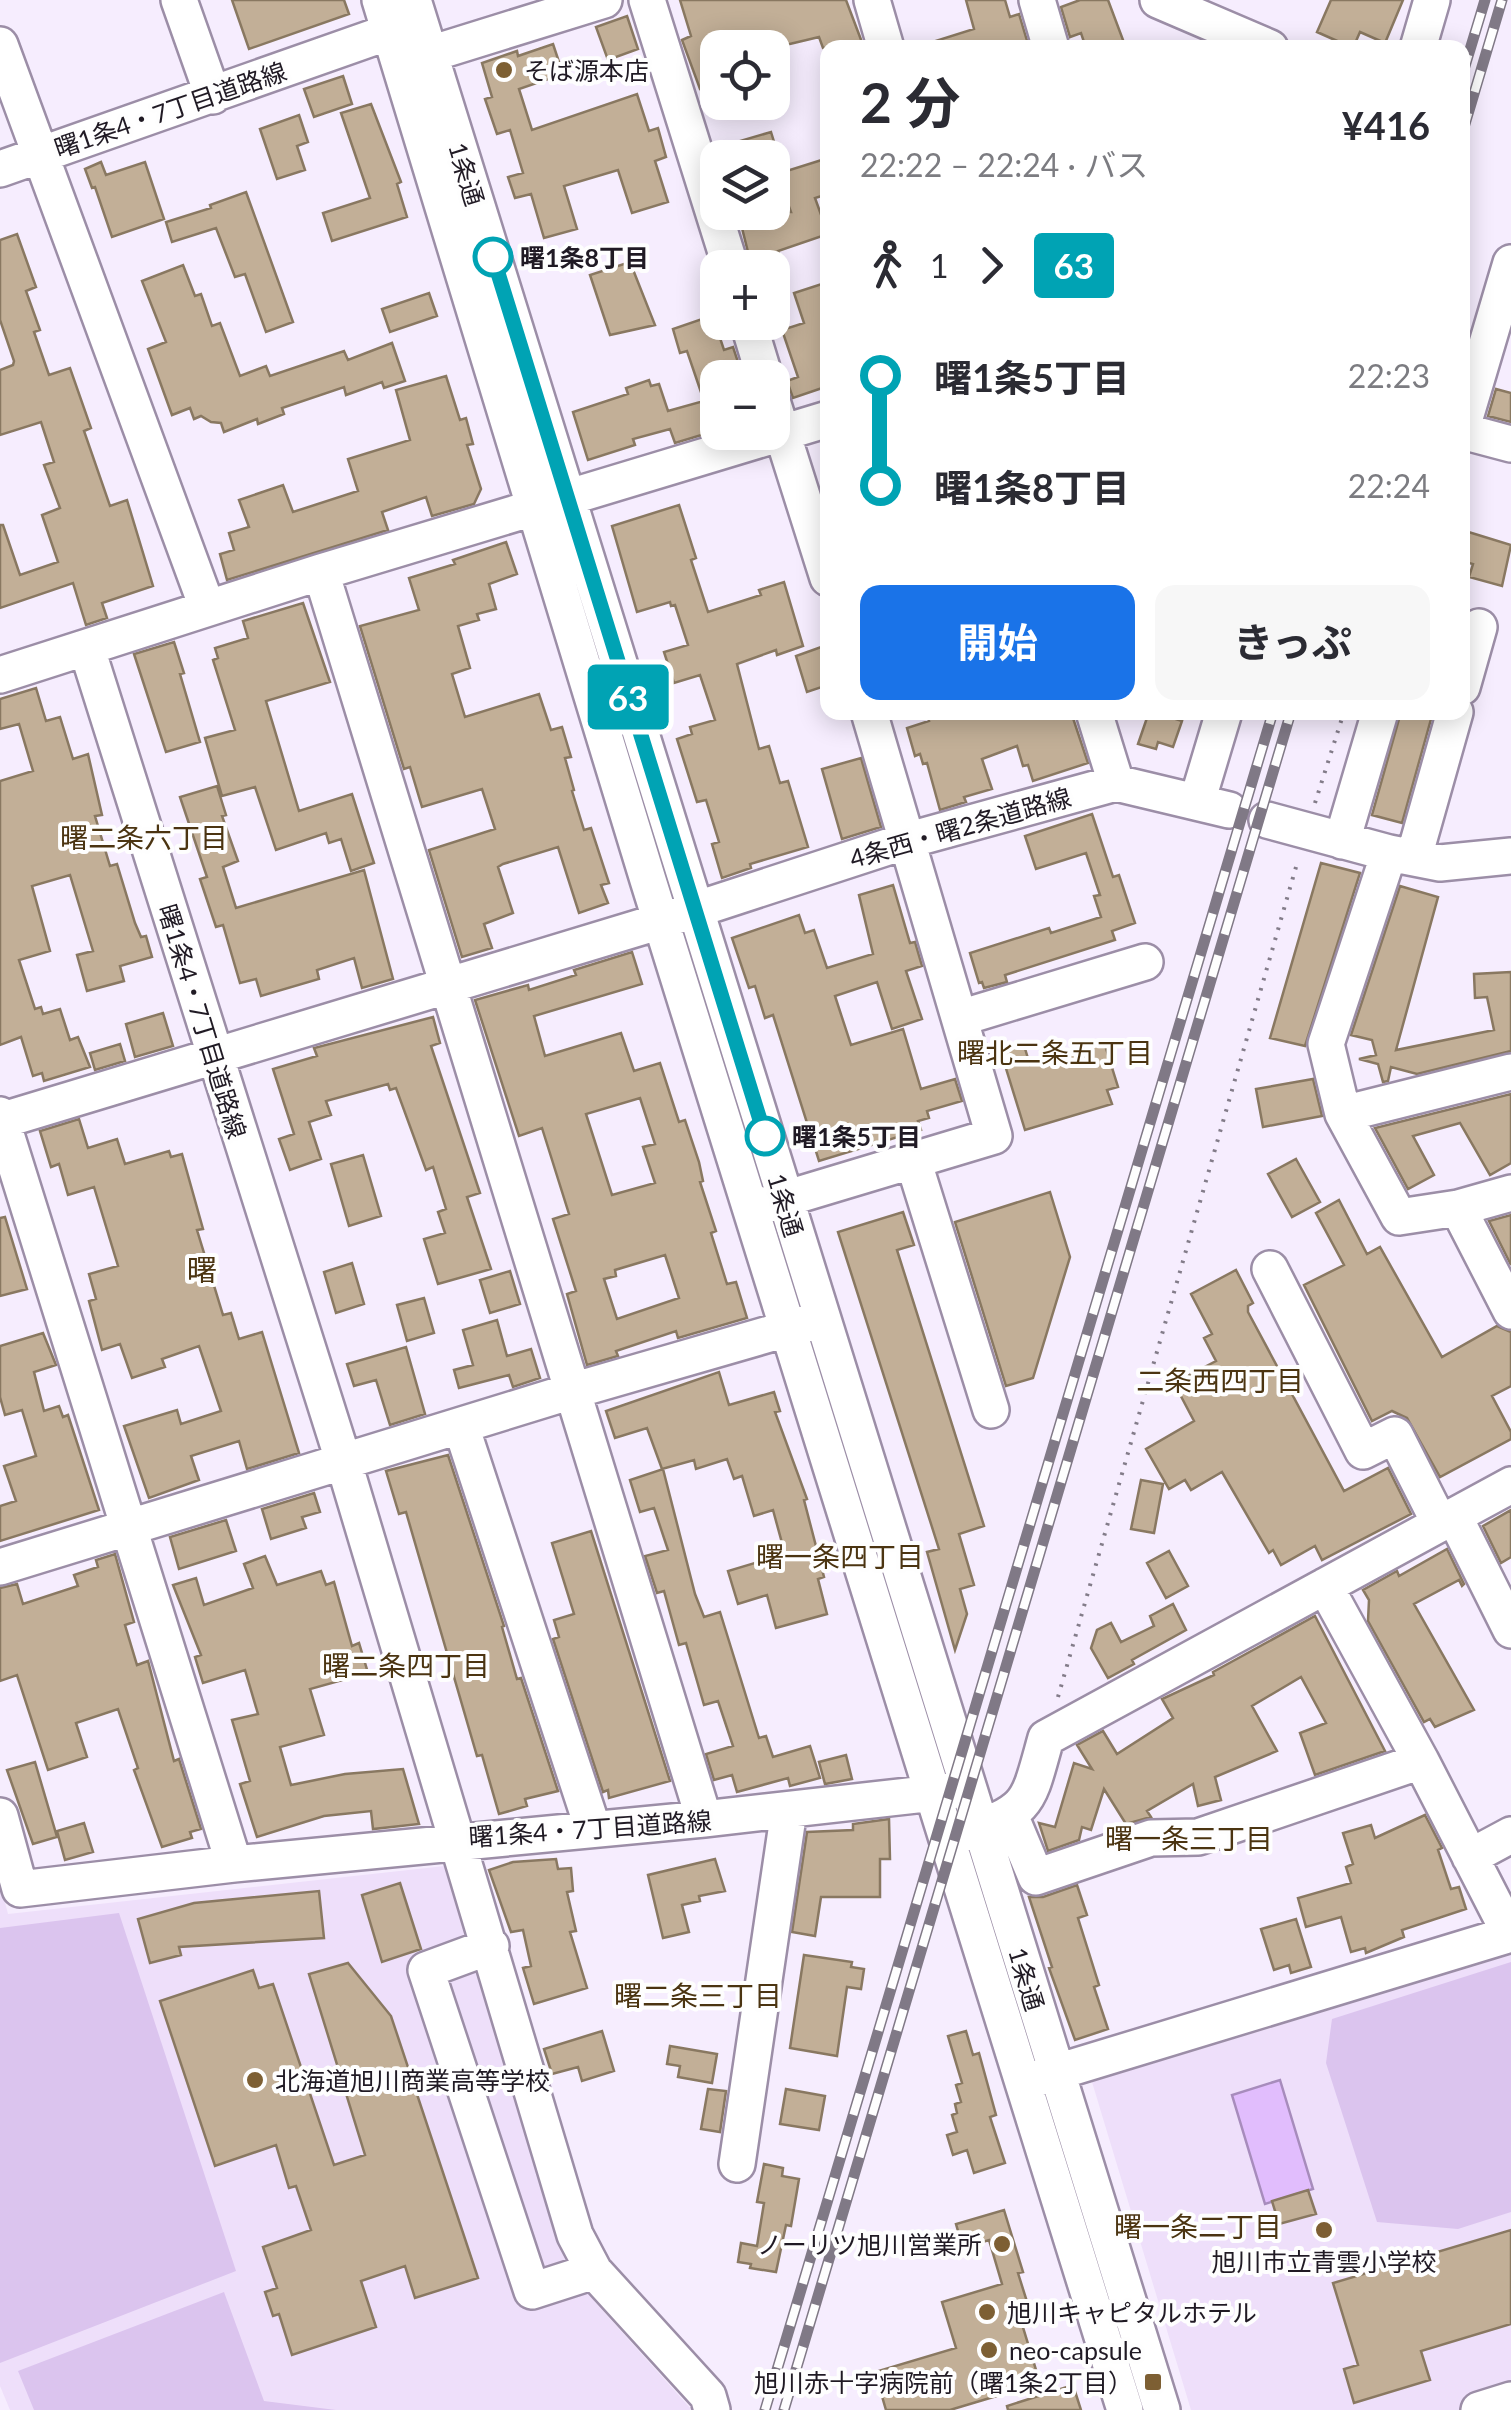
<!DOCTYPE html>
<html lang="ja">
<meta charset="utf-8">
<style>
:root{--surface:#fff;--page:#f7f7f7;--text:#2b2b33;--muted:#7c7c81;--accent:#1a73e8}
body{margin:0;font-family:Lato,"Noto Sans JP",sans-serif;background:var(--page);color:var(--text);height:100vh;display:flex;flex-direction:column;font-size:38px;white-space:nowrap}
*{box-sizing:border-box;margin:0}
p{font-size:32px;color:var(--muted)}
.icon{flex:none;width:55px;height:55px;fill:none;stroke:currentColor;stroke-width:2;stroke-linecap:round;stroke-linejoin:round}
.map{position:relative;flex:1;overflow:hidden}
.sheet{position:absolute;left:820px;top:40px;width:650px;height:680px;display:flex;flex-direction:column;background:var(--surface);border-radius:20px;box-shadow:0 5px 25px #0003}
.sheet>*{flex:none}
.badge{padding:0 20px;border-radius:8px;font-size:35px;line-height:65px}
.buttons{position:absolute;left:700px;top:30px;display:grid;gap:20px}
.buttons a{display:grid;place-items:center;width:90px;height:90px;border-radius:20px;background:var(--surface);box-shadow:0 5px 25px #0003;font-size:50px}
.map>.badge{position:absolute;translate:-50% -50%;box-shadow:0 0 0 5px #fff}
.legs{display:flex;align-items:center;gap:15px;height:110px;padding:0 40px;font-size:32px}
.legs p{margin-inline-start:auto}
.summary{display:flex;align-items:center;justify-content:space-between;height:170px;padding:0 40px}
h1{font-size:55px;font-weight:700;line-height:75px}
.button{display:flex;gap:20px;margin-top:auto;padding:20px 40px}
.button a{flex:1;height:115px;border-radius:20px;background:var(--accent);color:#fff;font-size:40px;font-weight:700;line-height:115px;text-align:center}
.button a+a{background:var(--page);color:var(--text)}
ul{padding:0 40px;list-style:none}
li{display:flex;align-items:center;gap:35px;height:110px;font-size:38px}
li i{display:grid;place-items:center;width:15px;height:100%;margin:0 12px;background:currentColor}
li i::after{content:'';width:25px;height:25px;margin:-12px;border:8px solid;border-radius:50%;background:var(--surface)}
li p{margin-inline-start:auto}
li:first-child i{background:linear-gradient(#0000 50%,currentColor 0)}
li:last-child i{background:linear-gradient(currentColor 50%,#0000 0)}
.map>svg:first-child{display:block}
</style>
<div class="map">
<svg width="1511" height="2410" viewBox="0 0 1511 2410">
<rect width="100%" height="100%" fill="#f6edfe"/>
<path fill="#eedffa" d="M445 1866 559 2246 595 2302 692 2410H10L0 2386V1883L8 1914Z
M1511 1955V2410H1191L1092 2082Z"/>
<path fill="#dbc4ee" d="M119 1913 236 2271 0 2363V1928Z
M1511 1962V2212L1458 2229 1377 2222 1326 2063 1332 2019Z
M224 2292 264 2401 336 2410H34L18 2371Z"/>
<path fill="#e1bdfd" stroke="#a78cbc" stroke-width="2.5" d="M1280 2080 1313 2189 1265 2204 1232 2095Z"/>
<path fill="#c2af97" stroke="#897861" stroke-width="2.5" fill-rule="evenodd" d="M232 0H344L349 14 249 49Z
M680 0H846L863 45 823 48 819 37 773 48H718V84L700 89 682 40 691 36Z
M966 0H1005L1010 17 1019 14 1028 44 1018 48H930L929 43 974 29Z
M1080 0H1108L1126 48H1086L1081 33 1070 37 1061 7Z
M1331 0H1403L1385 43 1360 32 1353 48 1317 32Z
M627 16 638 49 608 60 596 27Z
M553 44 563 74 519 89 532 130 637 94 649 131 658 128 666 157 655 161 668 202 632 213 618 170 564 186 577 229 544 238 531 194 515 198 508 177 523 173 510 130 497 134 485 99 492 97 482 63 517 51 518 56Z
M343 76 352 104 314 117 304 89Z
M371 104 401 182 397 184 407 217 332 241 323 213 370 198 341 113Z
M299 115 308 142 297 146 305 170 277 179 260 129Z
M771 132 779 158H719L716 148Z
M828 158V194L815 198 828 234 778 251 783 268H752L738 212H791L777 174Z
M101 162 106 175 145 162 164 219 112 237 95 187 92 188 85 169Z
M246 192 293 322 266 332 245 274 235 277 216 228 172 242 166 222 211 208 210 205Z
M17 234 36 287 26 291 40 330 34 332 49 375 70 368 91 428 84 431 110 506 127 500 153 586 102 603 107 618 86 625 73 583 0 608V525H3L20 575 58 562 42 515 60 508 44 465 54 462 41 422 0 435V370L13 365 14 361 0 320V240Z
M630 262 655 325 610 335 590 275Z
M183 265 195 296 201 294 212 326 220 323 240 376 266 366 270 376 344 351 348 360 392 343 405 381 384 388 382 382 346 395 344 387 282 408 284 414 258 424 257 419 224 432 221 423 211 422 201 416 194 419 190 408 172 415 148 349 166 342 142 281Z
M828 282V386L793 398 787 381 798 377 782 330 804 323 794 293Z
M429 293 437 316 390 332 382 309Z
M702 319 706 332 717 329 724 350 733 347 739 365 740 378H718V430L675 443 670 429 633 439 635 445 588 460 573 412 628 394 626 388 649 380 651 386 659 384 668 411 704 401 687 351 680 353 673 329Z
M446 376 460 420 466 418 473 444 467 445 481 489 474 504 432 516 426 497 382 512 388 530 227 580 220 554 234 550 229 533 249 527 239 500 283 485 293 512 358 491 348 459 410 440 396 390Z
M1496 389 1511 393V422L1488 416Z
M679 505 696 558 691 560 708 612 761 595 759 590 784 582 803 646 777 655 776 650 737 664 759 749 769 746 780 783 788 781 808 847 750 864 751 868 722 878 712 844 719 842 706 800 697 802 677 739 692 734 690 727 715 720 700 675 674 683 664 652 688 645 675 605 671 606 670 602 637 612 612 526Z
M1462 530 1511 545 1502 586 1469 577 1473 564 1462 561Z
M506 542 517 574 489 584 496 609 477 614 479 620 458 626 470 668 452 674 465 717 539 694 551 730 562 727 571 757 565 758 574 790 572 791 584 830 591 828 609 883 601 885 608 903 579 913 558 847 503 864 498 867 513 913 484 924 492 948 462 957 429 850 495 829 482 789 422 807 410 767 404 769 360 626 419 610 409 578 455 564 453 560Z
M303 603 330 682 266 701 299 811 352 794 374 863 351 871 341 839 329 843 326 833 276 850 255 787 222 796 205 738 235 730 213 660 218 658 215 648 248 638 243 621Z
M174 642 184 673 180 674 200 742 166 752 134 654Z
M824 646 828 685 807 692 796 656Z
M36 688 46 721 60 717 73 759 88 754 102 815 95 816 110 866 117 864 135 923 141 937 146 936 152 957 120 966 124 981 87 991 77 955 93 951 70 875 32 886 50 951 19 960 35 1009 41 1007 43 1014 60 1009 70 1040 78 1037 90 1067 44 1081 42 1073 33 1076 21 1037 0 1045V781L33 771 19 724 0 729V699Z
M926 712H1071L1088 763 1033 781 1028 765 1023 766 1017 746 982 759 992 789 964 797 966 802 940 810 927 763 923 764 920 754 915 756 907 728 929 721Z
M1149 712H1167L1166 716 1182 721 1173 747 1158 742 1156 749 1138 744Z
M1401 712H1433L1402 823 1372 815Z
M861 758 881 827 842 839 822 769Z
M217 786 226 815 222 816 238 861 223 867 236 908 364 870 393 979 362 988 354 958 317 970 319 979 261 996 256 979 240 983 223 925 216 927 200 879 207 877 180 797Z
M1092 814 1113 877 1119 875 1135 923 1112 931 1115 940 1005 975 1007 982 984 988 982 982 979 983 970 953 1049 928 1051 933 1101 917 1094 896 1100 895 1086 853 1036 869 1025 836Z
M1321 863 1360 873 1305 1046 1270 1038Z
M893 885 910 943 915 942 922 966 906 971 922 1019 892 1029 877 982 835 996 851 1045 903 1029 921 1089 955 1079 962 1101 927 1111 929 1118 918 1121 921 1130 819 1161 773 1015 765 1018 755 986 749 988 732 938 799 915 805 933 814 930 827 968 873 954 859 895Z
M1400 886 1438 897 1396 1050 1494 1030 1487 997 1475 998 1474 974 1511 972V1051L1417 1074 1391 1067 1388 1081 1383 1082 1378 1064 1359 1059 1376 1055 1372 1040 1351 1035Z
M632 952 642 984 534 1016 545 1056 621 1033 634 1071 660 1063 679 1122 685 1120 699 1162 703 1181 700 1182 716 1231 711 1233 727 1284 736 1282 747 1318 678 1338 676 1331 616 1351 618 1356 587 1365 567 1294 576 1291 553 1219 569 1214 542 1128 519 1136 475 1000 528 985 529 990 576 975 574 970ZM640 1098 655 1144 643 1147 655 1183 612 1195 586 1114ZM665 1255 679 1298 617 1319 604 1279 616 1276 615 1270Z
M163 1013 173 1046 135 1057 126 1024Z
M433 1017 440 1043 431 1046 480 1193 467 1197 491 1269 438 1284 424 1239 445 1233 438 1212 446 1209 433 1167 426 1170 396 1088 390 1090 388 1084 326 1101 331 1115 309 1122 321 1159 290 1170 279 1139 294 1134 273 1069 317 1056 314 1048Z
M1023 1042 1030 1065 1104 1042 1118 1087 1107 1090 1112 1104 1025 1130 1000 1049Z
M120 1044 125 1061 95 1070 90 1053Z
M1313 1079 1322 1116 1263 1127 1256 1089Z
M1511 1094V1163L1490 1175 1460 1123 1413 1136 1434 1175 1408 1189 1375 1128Z
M79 1119 88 1148 117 1139 125 1164 169 1151 171 1157 182 1154 203 1229 197 1230 223 1315 231 1313 239 1339 262 1332 299 1453 247 1469 239 1441 191 1456 199 1480 149 1498 124 1426 177 1410 181 1424 221 1411 199 1346 162 1359 165 1367 132 1378 120 1344 102 1350 89 1301 96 1299 89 1274 118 1266 94 1187 68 1195 59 1164 51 1167 40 1131Z
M363 1155 381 1216 349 1226 331 1164Z
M1296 1159 1320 1202 1292 1217 1268 1174Z
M1050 1192 1070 1257 1033 1378 1006 1386 955 1222Z
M1339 1200 1367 1254 1380 1247 1442 1357 1497 1326 1511 1332V1386L1492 1396 1511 1432V1439L1440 1477 1407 1418 1392 1411 1372 1421 1304 1285 1344 1265 1316 1213Z
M903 1212 914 1245 897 1250 984 1526 959 1534 974 1585 960 1589 967 1614 955 1650 927 1552 939 1549 838 1232Z
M1511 1215V1265L1489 1221Z
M5 1217 27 1289 0 1296V1218Z
M352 1263 364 1304 336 1313 324 1272Z
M1236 1270 1253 1303 1248 1306V1312L1344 1491 1388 1468 1411 1514 1322 1560 1315 1546 1281 1565 1273 1550 1269 1553 1222 1472 1191 1490 1185 1480 1169 1489 1146 1449 1194 1421 1174 1383 1216 1361 1204 1338 1212 1334 1191 1294Z
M510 1271 520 1304 490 1313 480 1280Z
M424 1298 434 1333 407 1341 397 1305Z
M497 1320 507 1356 531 1349 540 1378 513 1387 509 1375 459 1388 454 1370 473 1365 463 1330Z
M43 1333 56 1365 34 1372 44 1411 59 1406 63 1417 68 1415 99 1510 0 1541V1506L16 1501 4 1466 36 1456 22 1410 5 1415 0 1397V1346Z
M406 1347 425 1414 390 1425 376 1380 354 1386 347 1364Z
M719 1372 729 1405 774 1392 780 1411 775 1412 807 1499 804 1500 824 1577 818 1579 827 1614 776 1628 767 1595 738 1604 728 1571 785 1554 773 1510 754 1516 742 1476 734 1479 727 1459 696 1469 694 1460 662 1469 647 1428 615 1438 606 1411Z
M448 1455 504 1626 502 1627 517 1679 521 1678 558 1791 525 1799 527 1806 499 1814 482 1755 477 1756 406 1512 399 1514 386 1471Z
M663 1469 695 1594 704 1617 720 1612 759 1738 766 1736 773 1757 810 1746 820 1778 790 1786 788 1778 737 1792 732 1775 714 1780 706 1754 733 1746 718 1701 704 1705 686 1643 679 1645 664 1591 657 1593 645 1556 668 1550 654 1508 640 1512 630 1480Z
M1141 1480 1163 1484 1154 1533 1131 1529Z
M314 1493 320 1512 302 1517 306 1528 271 1539 262 1509Z
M1511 1510V1557L1501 1563 1483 1526Z
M226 1520 236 1551 179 1569 170 1537Z
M591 1531 670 1781 609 1798 608 1790 603 1792 553 1639 559 1637 554 1620 574 1614 552 1543Z
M1447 1549 1464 1584 1462 1586 1459 1580 1414 1604 1474 1710 1435 1727 1430 1719 1424 1722 1368 1621 1369 1600 1363 1590 1397 1571 1399 1576Z
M1169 1551 1188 1586 1166 1598 1147 1563Z
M115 1554 134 1622 125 1625 137 1665 148 1661 174 1761 179 1759 201 1829 190 1832 192 1838 162 1847 134 1770 138 1768 118 1709 76 1723 87 1757 48 1770 17 1675 0 1681V1588L17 1584 23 1604 78 1586 74 1575 98 1567 96 1560Z
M265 1556 277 1585 321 1571 326 1585 334 1582 352 1646 359 1643 368 1673 310 1689 324 1735 280 1747 291 1785 345 1774 403 1769 419 1824 373 1829 371 1811 324 1816 257 1837 240 1784 250 1781 232 1720 258 1714 245 1670 203 1683 195 1657 201 1655 173 1585 196 1578 204 1605 253 1588 244 1564Z
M1173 1604 1186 1630 1132 1660 1134 1664 1108 1678 1091 1648 1097 1630 1111 1623 1121 1642 1154 1626 1150 1616Z
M1315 1616 1385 1751 1315 1775 1300 1733 1326 1723 1301 1677 1252 1706 1277 1751 1215 1777 1221 1800 1198 1806 1193 1784 1147 1811 1151 1817 1126 1824 1104 1789 1091 1830 1082 1827 1079 1840 1048 1851 1039 1823 1055 1827 1074 1763 1092 1769 1077 1745 1103 1731 1117 1754 1173 1718 1162 1699 1214 1675 1213 1672Z
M846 1755 852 1779 825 1784 819 1762Z
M35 1762 57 1837 33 1844 7 1770Z
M1425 1815 1442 1848 1438 1850 1451 1889 1459 1887 1466 1909 1402 1930 1404 1937 1366 1953 1365 1948 1351 1952 1341 1917 1306 1927 1298 1898 1351 1883 1346 1867 1353 1864 1343 1833 1371 1825 1375 1838Z
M889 1819 890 1859H880V1897H821L815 1936 792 1932 807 1832 853 1830V1824Z
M84 1823 93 1852 65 1860 57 1831Z
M556 1859 558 1869 571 1868 573 1891 567 1892 576 1931 570 1932 587 1988 534 2004 523 1968 531 1966 523 1930 511 1932 489 1870 513 1862Z
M715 1859 725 1891 699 1896 700 1901 682 1905 689 1932 663 1938 648 1875Z
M400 1883 421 1949 382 1962 362 1895Z
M1077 1885 1087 1915 1078 1918 1099 1985 1094 1987 1108 2029 1075 2040 1049 1968 1052 1967 1029 1897H1043Z
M319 1891 324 1938 179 1947 181 1955 150 1963 138 1919 194 1903Z
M1296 1919 1311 1967 1291 1973 1289 1965 1274 1970 1261 1929Z
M804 1955 852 1962 851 1967 864 1969 861 1989 847 1987 837 2056 790 2048Z
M348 1963 391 2016 478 2278 415 2298 405 2266 361 2281 376 2327 292 2355 279 2314 273 2316 265 2292 277 2288 263 2247 311 2230 296 2186 289 2188 276 2145 215 2166 160 2001 253 1970 259 1988 273 1984 334 2165 365 2155 309 1974Z
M602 2031 614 2071 582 2081 578 2067 552 2074 544 2049Z
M966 2031 973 2055 979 2053 996 2115 990 2117 1005 2163 974 2173 967 2150 953 2155 947 2135 957 2132 952 2115 957 2113 955 2104 961 2102 956 2085 962 2083 948 2036Z
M670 2046 717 2054 712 2083 678 2077 680 2066 667 2064Z
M708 2089 726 2091 720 2132 701 2129Z
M786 2089 825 2096 819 2130 780 2124Z
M764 2164 783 2168 782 2176 799 2179 791 2226 786 2225 776 2272 750 2268 751 2264 738 2262 741 2243 757 2246 764 2203 757 2202Z
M1308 2190 1316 2214 1279 2224 1272 2201Z
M1004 2210 1023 2272 1018 2273 1033 2321 1022 2324 1040 2383 950 2410H886L875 2372 956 2348 942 2302 1002 2284 989 2240 963 2248 956 2224Z
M1511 2230V2324L1421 2351 1430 2380 1354 2403 1344 2369 1358 2365 1333 2283Z
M1073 2385 1081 2410H1008L1007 2406Z"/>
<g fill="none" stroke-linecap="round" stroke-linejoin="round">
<defs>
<path id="minor" d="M179 0 213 96
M380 0 648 880 1125 2410
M413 0 1162 2410
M647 0 731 268
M872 0 886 48
M1037 0 1051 48
M1158 0 1270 48
M412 44 430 54 604 0
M0 45 207 607
M1418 48 1432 0
M0 169 389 32
M748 322 765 378
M772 401 828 578
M1462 428 1511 263
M1462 431 1511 444
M321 572 704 1819
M87 649 344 1463 575 2235 594 2271 708 2396 712 2410
M0 675 321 572 828 419
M1462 687 1479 627
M1094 712 1116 783
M1197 802 1224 712
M1267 820 1389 853 1440 863 1511 856
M1342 841 1380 712
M1389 853 1326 1044 1343 1114 1399 1217 1458 1208 1511 1311
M1414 857 1455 712
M960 1018 1145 962
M1343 1114 1511 1072
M0 1115 234 1864
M0 1121 661 921 909 840 1116 783 1229 810
M913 1160 991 1410
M761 1206 994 1136 869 712
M1458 1208 1511 1193
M1270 1269 1363 1451 1395 1435 1440 1524
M461 1426 593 1829
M1454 1516 1511 1630
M0 1567 572 1391 811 1322
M1325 1586 1421 1761 1510 1934
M1010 1815 1036 1877 1151 1838 1198 1837 1421 1761
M0 1816 20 1889 234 1864 704 1819 952 1791
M962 1834C1031 1809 1027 1806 1046 1738L1511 1485
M1470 1857 1511 1835
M491 1946 426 1970 532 2291 594 2271
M1034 2079 1511 1934
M737 2164 789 1810
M1479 2410 1511 2400"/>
</defs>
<use href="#minor" stroke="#9c8ea7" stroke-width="40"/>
<path stroke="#837c89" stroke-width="4" stroke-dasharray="2.5 8" stroke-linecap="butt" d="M1315 803 1344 712
M1058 1697 1298 860"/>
<use href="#minor" stroke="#fff" stroke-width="35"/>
<defs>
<path id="rail" d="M1462 76 1485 0
M1462 134 1502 0
M765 2410 1273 712
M784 2410 1291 712"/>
</defs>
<use href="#rail" stroke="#807986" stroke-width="11"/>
<use href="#rail" stroke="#fefefe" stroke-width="8" stroke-dasharray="22" stroke-linecap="butt"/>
</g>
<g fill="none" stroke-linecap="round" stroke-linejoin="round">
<defs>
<path id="line-1" d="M493 257 765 1136"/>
</defs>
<use href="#line-1" stroke="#fff" stroke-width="22"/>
<use href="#line-1" stroke="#00a3b4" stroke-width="15"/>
</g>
<g fill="#7d5f33" stroke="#fefefe" stroke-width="4">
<circle cx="504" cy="70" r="10"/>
<circle cx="255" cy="2080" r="10"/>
<circle cx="1324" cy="2230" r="10"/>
<circle cx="1002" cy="2244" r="10"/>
<circle cx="987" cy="2312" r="10"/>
<circle cx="989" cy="2350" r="10"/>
<rect x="1143" y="2372" width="20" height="20" rx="5"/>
</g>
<g fill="#fff" stroke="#00a3b4" stroke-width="5">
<circle cx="493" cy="257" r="18"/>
<circle cx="765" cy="1136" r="18"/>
</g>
<g text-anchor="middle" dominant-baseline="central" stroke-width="8" stroke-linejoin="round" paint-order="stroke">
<g font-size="25" fill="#201a24" stroke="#fefefe" text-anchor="start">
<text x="524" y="70">そば源本店</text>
<text x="275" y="2080">北海道旭川商業高等学校</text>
<text x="982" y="2244" text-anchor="end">ノーリツ旭川営業所</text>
<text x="1324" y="2261" text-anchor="middle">旭川市立青雲小学校</text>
<text x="1007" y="2312">旭川キャピタルホテル</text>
<text x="1009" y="2350">neo‐capsule</text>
<text x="1133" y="2382" text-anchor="end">旭川赤十字病院前（曙1条2丁目）</text>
</g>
<g font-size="25" fill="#201a24" stroke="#fefefe">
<text transform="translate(170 109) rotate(-19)">曙1条4・7丁目道路線</text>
<text transform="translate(467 174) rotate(73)">1条通</text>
<text transform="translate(960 827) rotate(-16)">4条西・曙2条道路線</text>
<text transform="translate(203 1021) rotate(73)">曙1条4・7丁目道路線</text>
<text transform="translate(786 1205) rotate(73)">1条通</text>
<text transform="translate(590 1828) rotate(-4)">曙1条4・7丁目道路線</text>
<text transform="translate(1027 1979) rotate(73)">1条通</text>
</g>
<g font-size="25" font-weight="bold" fill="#201a24" stroke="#fefefe" text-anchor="start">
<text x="520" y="257">曙1条8丁目</text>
<text x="792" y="1136">曙1条5丁目</text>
</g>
<g font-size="28" fill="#4b3411" stroke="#fefefe">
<text x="144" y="837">曙二条六丁目</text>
<text x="1055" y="1052">曙北二条五丁目</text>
<text x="1220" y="1380">二条西四丁目</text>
<text x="840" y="1556">曙一条四丁目</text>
<text x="406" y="1665">曙二条四丁目</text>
<text x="1189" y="1838">曙一条三丁目</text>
<text x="698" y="1995">曙二条三丁目</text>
<text x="1198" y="2226">曙一条二丁目</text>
</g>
<g font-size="30" fill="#4b3411" stroke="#fefefe">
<text x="202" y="1269">曙</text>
</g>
</g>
</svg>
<div class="buttons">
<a><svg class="icon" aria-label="locate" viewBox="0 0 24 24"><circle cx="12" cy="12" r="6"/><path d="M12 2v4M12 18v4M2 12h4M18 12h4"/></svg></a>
<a><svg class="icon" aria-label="layers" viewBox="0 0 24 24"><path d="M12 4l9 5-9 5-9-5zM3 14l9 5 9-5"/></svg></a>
<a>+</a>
<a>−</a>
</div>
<b class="badge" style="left:628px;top:697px;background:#00a3b4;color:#fff">63</b>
<section class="sheet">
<div class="summary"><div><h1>2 分</h1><p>22:22 – 22:24 · バス</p></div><b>¥416</b></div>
<div class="legs"><svg class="icon" aria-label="walk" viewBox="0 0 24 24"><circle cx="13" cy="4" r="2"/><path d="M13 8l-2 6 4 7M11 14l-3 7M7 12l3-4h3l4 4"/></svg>1<svg class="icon" aria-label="forward" viewBox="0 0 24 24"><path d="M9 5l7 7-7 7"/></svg><b class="badge" style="background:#00a3b4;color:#fff">63</b></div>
<ul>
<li><i style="color:#00a3b4"></i><b>曙1条5丁目</b><p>22:23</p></li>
<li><i style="color:#00a3b4"></i><b>曙1条8丁目</b><p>22:24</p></li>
</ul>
<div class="button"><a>開始</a><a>きっぷ</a></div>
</section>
</div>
